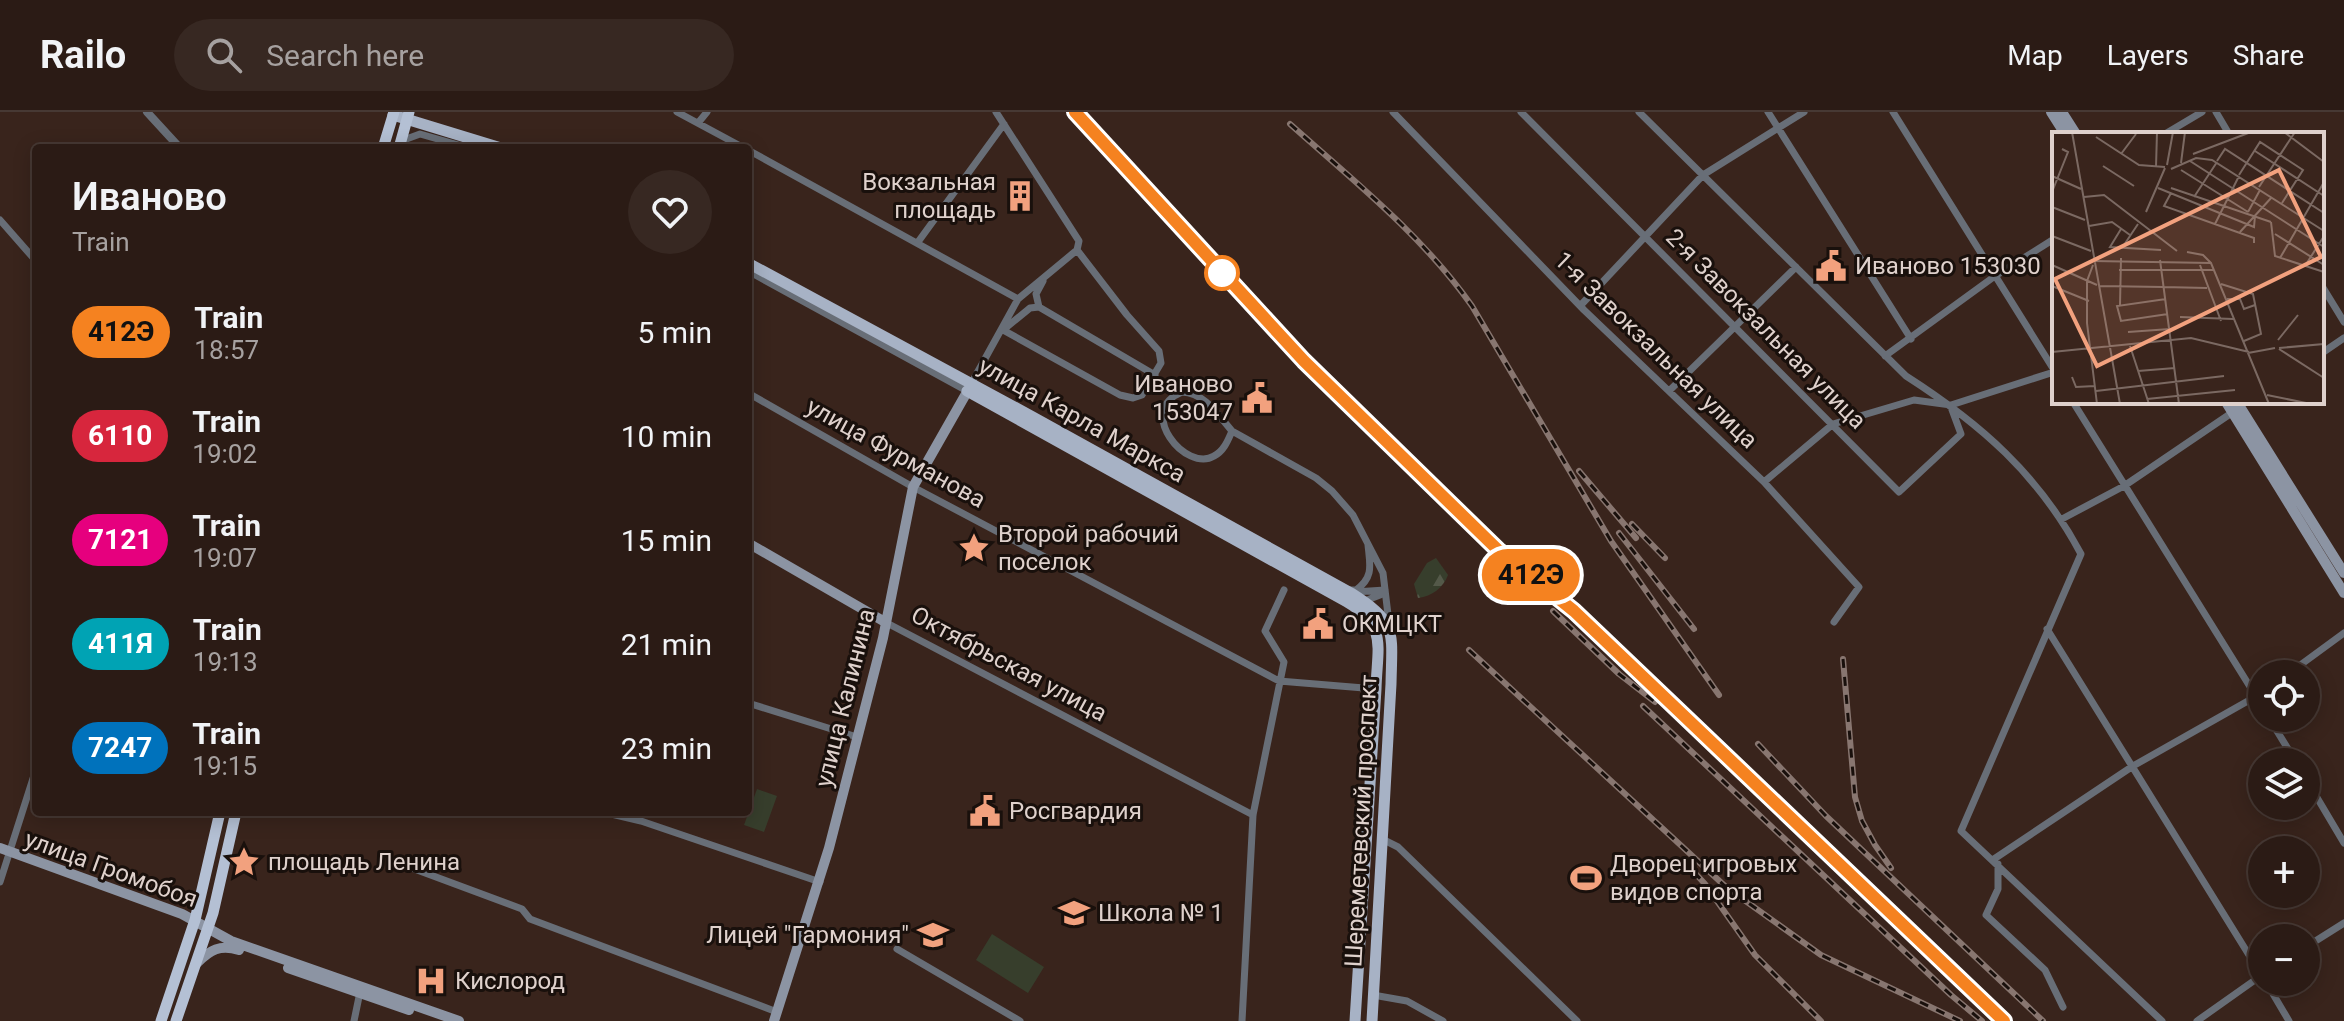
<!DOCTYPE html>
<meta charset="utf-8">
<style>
:root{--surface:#2b1b15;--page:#372822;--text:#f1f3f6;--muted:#a6a1a0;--line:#473934}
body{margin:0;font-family:Roboto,sans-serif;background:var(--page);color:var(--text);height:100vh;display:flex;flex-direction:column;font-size:30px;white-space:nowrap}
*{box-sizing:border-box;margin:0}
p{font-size:26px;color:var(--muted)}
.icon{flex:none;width:44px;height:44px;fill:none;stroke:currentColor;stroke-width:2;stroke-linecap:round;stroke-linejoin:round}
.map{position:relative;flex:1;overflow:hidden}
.side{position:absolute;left:32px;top:32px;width:720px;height:672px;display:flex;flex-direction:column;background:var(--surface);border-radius:8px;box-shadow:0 4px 20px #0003,0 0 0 2px var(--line)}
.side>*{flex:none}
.badge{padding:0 16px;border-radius:26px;font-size:28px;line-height:52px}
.controls{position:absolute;left:2248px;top:548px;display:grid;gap:16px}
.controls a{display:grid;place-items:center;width:72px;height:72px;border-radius:50%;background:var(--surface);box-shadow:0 4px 20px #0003,0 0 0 2px var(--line);font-size:40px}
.map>.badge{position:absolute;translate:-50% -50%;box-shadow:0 0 0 4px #fff}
.round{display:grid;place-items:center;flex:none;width:84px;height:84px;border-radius:42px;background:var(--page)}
.overview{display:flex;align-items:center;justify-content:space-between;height:136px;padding:0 40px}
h1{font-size:38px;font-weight:600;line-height:60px}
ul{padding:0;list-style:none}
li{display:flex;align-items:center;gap:24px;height:104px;padding:0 40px}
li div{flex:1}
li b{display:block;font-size:30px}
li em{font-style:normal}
li .badge{min-width:88px;font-weight:700;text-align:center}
header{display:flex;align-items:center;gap:48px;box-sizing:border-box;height:112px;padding:0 40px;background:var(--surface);border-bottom:2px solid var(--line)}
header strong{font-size:38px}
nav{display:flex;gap:44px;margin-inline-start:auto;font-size:28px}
.search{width:560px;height:72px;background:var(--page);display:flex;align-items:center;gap:20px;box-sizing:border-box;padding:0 28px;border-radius:44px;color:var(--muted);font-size:30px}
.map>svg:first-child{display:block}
</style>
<header>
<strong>Railo</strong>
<div class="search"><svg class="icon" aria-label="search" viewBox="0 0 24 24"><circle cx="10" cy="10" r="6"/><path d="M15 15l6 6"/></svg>Search here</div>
<nav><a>Map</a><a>Layers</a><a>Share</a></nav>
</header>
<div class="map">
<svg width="2344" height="909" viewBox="0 0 2344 909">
<defs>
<pattern id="forest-firs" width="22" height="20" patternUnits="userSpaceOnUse" patternTransform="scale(2)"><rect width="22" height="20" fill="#373e2c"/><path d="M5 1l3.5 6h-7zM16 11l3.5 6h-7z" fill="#545949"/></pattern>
</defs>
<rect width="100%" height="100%" fill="#39241c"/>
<path fill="url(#forest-firs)" d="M1436 446 1448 463C1443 476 1432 484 1418 486L1414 472 1427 451Z"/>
<path fill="#373e2c" d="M757 677 777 684 764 720 744 713Z
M992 822 1044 855 1028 881 976 848Z"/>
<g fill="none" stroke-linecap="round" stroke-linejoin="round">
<path stroke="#686e77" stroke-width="7" d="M677 0 744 36
M996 0 1079 129 1077 138
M1393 0 1584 198 1764 370 1859 475 1834 510
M1521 0 1899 380 1961 322 1951 295
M1639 0 1906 264C1981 312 2039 363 2081 442L1961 719 2162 909
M1768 0 1911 227
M1893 0 2054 258
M2216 0 2229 22
M698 11 707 0
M2165 22 2202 0
M401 29 420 22 469 36
M748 38 1018 187
M0 108 36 149
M918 130 1004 12
M748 159 967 279
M2322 174 2344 210
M1580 194 1703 63 1804 0
M1039 195 1036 182 1043 169
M1003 218 1120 283 1133 286 1142 283 1161 251 1159 239 1127 203 1077 138
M1003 218 1030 196 1039 195 1155 263
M2322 241 2344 226
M1885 244 1995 164 2054 127
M971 272 1018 187 1077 138
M1669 279 1796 155
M1182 280C1205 281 1218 303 1232 319 1228 328 1224 339 1214 344 1186 361 1135 299 1182 280Z
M748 281 913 375 1279 569 1376 577
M2073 290 2262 594
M1232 319 1316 366 1332 379 1353 403 1383 461 1389 511
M1764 370 1833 312 1914 288 1951 293 2054 260
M2062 407 2124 374 2233 300
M1347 478H1356C1374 465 1370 453 1368 433
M1355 480 1385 478
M1362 490 1380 483 1385 478
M885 510 1253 703
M2047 517 2262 864
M2288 562 2344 521
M748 591 857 625
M2269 606 2296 650
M2306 667 2344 731
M603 700 641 709 820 770
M1382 727 1398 735 1577 909
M1994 747 2133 654 2262 581
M401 752 522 797 530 807 777 900
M1998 752V777L1986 803 2045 858 2063 895
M0 770 36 657
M2306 835 2344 811
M897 837 1020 909
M2266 870 2289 909
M1373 883 1407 889 1443 909
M354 909 360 880
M1242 909 1253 703 1284 550 1265 519 1284 478
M2197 909 2262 863"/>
<path stroke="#686e77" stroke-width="8" d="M147 0 180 36"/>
<path stroke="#8c94a3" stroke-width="10" d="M2051 0 2065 22
M2062 0 2076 22
M2226 290 2344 481
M2237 290 2344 461
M748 431 885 510
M0 736 182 802 231 829 459 909
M197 851C210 838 220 832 239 838
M288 856 409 898
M774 909 829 736 883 526 913 375 971 273"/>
<path stroke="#a7b2c5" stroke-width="11" d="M393 3 501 36
M748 151 1033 305 1351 481C1398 511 1392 519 1391 572L1372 909
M967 279 1347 490C1388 514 1377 535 1376 577L1355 909"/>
<path stroke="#b4c0d4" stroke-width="11" d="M383 36 394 0
M399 36 409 0
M161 909 195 808 220 700
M176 909 213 801 236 700"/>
<defs>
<path id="rail" d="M1075 0 1304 249 1498 438 1574 499 2004 909
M1290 12C1354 69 1422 123 1472 194L1611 429 1719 583
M1579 359 1636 426
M1632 412 1665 446
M1619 421 1694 517
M1553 499 1619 562 1655 590
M1469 538 1726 775 1821 843 1960 909
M1843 547 1855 685 1862 709 1875 733 1891 756
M1643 594 1951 883 1982 909
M1758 632 1826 704 2043 909
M1694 760 1705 772 1755 843 1821 909"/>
</defs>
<use href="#rail" stroke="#887670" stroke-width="6"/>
<use href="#rail" stroke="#19100c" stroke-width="3" stroke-dasharray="9" stroke-linecap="butt"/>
</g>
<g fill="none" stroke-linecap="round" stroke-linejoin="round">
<defs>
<path id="line" d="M1075 0 1304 249 1498 438 1574 499 2004 909"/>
</defs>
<use href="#line" stroke="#fff" stroke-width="18"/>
<use href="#line" stroke="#f58220" stroke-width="12"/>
</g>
<defs>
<symbol id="building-bare" viewBox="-9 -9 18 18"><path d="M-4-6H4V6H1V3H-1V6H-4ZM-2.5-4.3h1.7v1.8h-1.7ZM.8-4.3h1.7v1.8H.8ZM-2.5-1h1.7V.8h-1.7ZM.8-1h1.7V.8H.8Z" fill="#f2a17e" stroke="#19100c" stroke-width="2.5" paint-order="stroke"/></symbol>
<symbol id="civic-bare" viewBox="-9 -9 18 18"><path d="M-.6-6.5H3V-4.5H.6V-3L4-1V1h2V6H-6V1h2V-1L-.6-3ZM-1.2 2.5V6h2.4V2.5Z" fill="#f2a17e" stroke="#19100c" stroke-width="2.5" paint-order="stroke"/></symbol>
<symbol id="sight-bare" viewBox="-9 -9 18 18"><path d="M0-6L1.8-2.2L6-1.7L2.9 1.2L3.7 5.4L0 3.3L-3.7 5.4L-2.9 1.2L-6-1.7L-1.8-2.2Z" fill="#f2a17e" stroke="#19100c" stroke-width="2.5" paint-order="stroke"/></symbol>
<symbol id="stadium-bare" viewBox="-9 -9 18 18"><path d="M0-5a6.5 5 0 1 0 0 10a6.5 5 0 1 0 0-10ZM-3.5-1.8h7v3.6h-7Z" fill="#f2a17e" stroke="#19100c" stroke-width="2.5" paint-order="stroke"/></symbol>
<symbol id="school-bare" viewBox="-9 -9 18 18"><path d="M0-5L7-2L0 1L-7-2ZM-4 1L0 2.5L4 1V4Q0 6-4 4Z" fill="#f2a17e" stroke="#19100c" stroke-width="2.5" paint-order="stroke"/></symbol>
<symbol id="hospital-bare" viewBox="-9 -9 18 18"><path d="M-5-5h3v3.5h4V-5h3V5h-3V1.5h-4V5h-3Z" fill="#f2a17e" stroke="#19100c" stroke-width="2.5" paint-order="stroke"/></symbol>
</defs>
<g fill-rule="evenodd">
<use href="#building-bare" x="998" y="62" width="44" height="44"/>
<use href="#civic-bare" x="1809" y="132" width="44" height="44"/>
<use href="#civic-bare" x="1235" y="264" width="44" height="44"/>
<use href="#sight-bare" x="952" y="414" width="44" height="44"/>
<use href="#civic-bare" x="1296" y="490" width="44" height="44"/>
<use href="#civic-bare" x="963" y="677" width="44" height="44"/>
<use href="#sight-bare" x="222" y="728" width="44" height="44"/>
<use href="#stadium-bare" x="1564" y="744" width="44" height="44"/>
<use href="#school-bare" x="1052" y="779" width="44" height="44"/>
<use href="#school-bare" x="911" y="801" width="44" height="44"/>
<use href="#hospital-bare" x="409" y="847" width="44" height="44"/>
</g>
<circle fill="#fff" stroke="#f58220" stroke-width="4" cx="1222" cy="161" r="16"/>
<g text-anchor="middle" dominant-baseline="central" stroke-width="6" stroke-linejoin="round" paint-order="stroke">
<g font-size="24" fill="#dfd1cc" stroke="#19100c" text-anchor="start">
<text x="996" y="70" text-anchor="end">Вокзальная<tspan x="996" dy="28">площадь</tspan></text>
<text x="1855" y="154">Иваново 153030</text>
<text x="1233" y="272" text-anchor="end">Иваново<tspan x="1233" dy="28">153047</tspan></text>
<text x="998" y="422">Второй рабочий<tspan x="998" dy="28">поселок</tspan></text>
<text x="1342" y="512">ОКМЦКТ</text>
<text x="1009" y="699">Росгвардия</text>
<text x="268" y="750">площадь Ленина</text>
<text x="1610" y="752">Дворец игровых<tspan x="1610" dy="28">видов спорта</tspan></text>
<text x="1098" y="801">Школа № 1</text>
<text x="909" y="823" text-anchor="end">Лицей "Гармония"</text>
<text x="455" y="869">Кислород</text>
</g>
<g font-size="24" fill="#dfd1cc" stroke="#19100c">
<text transform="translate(1766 217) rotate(45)">2-я Завокзальная улица</text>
<text transform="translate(1656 238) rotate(44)">1-я Завокзальная улица</text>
<text transform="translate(1082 308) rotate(29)">улица Карла Маркса</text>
<text transform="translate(896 341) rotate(29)">улица Фурманова</text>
<text transform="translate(1009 552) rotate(28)">Октябрьская улица</text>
<text transform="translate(845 586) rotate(-76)">улица Калинина</text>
<text transform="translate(1361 709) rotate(-87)">Шереметевский проспект</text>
<text transform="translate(111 757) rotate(20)">улица Громобоя</text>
</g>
</g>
<g transform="translate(2052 20)">
<rect width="272" height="272" fill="#39241c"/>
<path fill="none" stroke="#7b6962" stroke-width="2" d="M20 0 68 272M232 0 272 30M44 5 87 33 113 35M203 19 272 64M69 22 84 2M141 22 199 0M138 29 272 115M165 29 173 17 272 81M129 31 133 0M115 33 121 0M51 34 82 54M104 35 105 0M119 37 144 26 160 28 272 99M129 38 196 80M187 43 208 10 251 38 230 71M0 44 29 57M207 55 243 0M106 56 202 95 203 84M119 56 219 90M0 60 16 20 10 17M119 61 112 74 202 106V111M32 65 52 63 125 119M142 65 165 30M0 75 33 88M94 80 113 36M196 80 208 58M219 90 223 124 272 140M163 92 187 44M37 94 60 90 78 103M69 97 58 115 109 118M188 100 220 65M223 102 272 133M0 104 39 119M70 116 86 92M135 120 151 123 159 131M228 126 272 50M108 128 127 272M41 129 159 131 217 272M0 133 45 153M41 133 35 149V191L45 272M148 133 169 189M253 134 272 104M67 138H161M169 152 201 162 209 202 192 209M0 154 37 169M47 154 111 155M111 155 155 156M114 167 65 174 69 189 116 182M175 167H188L192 177 203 173M68 173 69 126M128 185 181 187M76 200 118 197M226 208 246 183M78 214 97 272M227 216 272 212M227 217 272 246M0 220 139 206 197 220M196 221 223 216M86 239 123 236M20 245 24 255 43 254M44 259 172 244M215 263 259 272M95 267 183 258"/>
<path fill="#f2a17e" fill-opacity="0.15" stroke="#f2a17e" stroke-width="4" d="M227 38 269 125 45 234 3 147Z"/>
<rect width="272" height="272" fill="none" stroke="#dfd1cc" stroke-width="4"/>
</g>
</svg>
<div class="controls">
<a><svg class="icon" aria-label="locate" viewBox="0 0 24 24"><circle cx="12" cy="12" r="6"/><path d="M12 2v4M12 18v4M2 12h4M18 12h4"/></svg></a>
<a><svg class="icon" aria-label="layers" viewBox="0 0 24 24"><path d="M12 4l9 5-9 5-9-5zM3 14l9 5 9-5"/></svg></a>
<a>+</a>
<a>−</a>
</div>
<b class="badge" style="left:1531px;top:463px;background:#f58220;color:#111">412Э</b>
<section class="side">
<div class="overview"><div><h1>Иваново</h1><p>Train</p></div><a class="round"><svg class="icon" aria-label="heart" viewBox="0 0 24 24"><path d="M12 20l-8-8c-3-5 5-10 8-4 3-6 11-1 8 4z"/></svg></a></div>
<ul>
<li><span class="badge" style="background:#f58220;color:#111">412Э</span><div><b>Train</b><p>18:57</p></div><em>5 min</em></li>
<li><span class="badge" style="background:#d7263d;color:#fff">6110</span><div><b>Train</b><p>19:02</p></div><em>10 min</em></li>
<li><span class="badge" style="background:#e6007e;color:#fff">7121</span><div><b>Train</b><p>19:07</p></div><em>15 min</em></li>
<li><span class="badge" style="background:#00a3b4;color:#fff">411Я</span><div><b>Train</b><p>19:13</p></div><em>21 min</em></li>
<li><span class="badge" style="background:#0072bc;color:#fff">7247</span><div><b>Train</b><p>19:15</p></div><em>23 min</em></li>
</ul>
</section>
</div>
